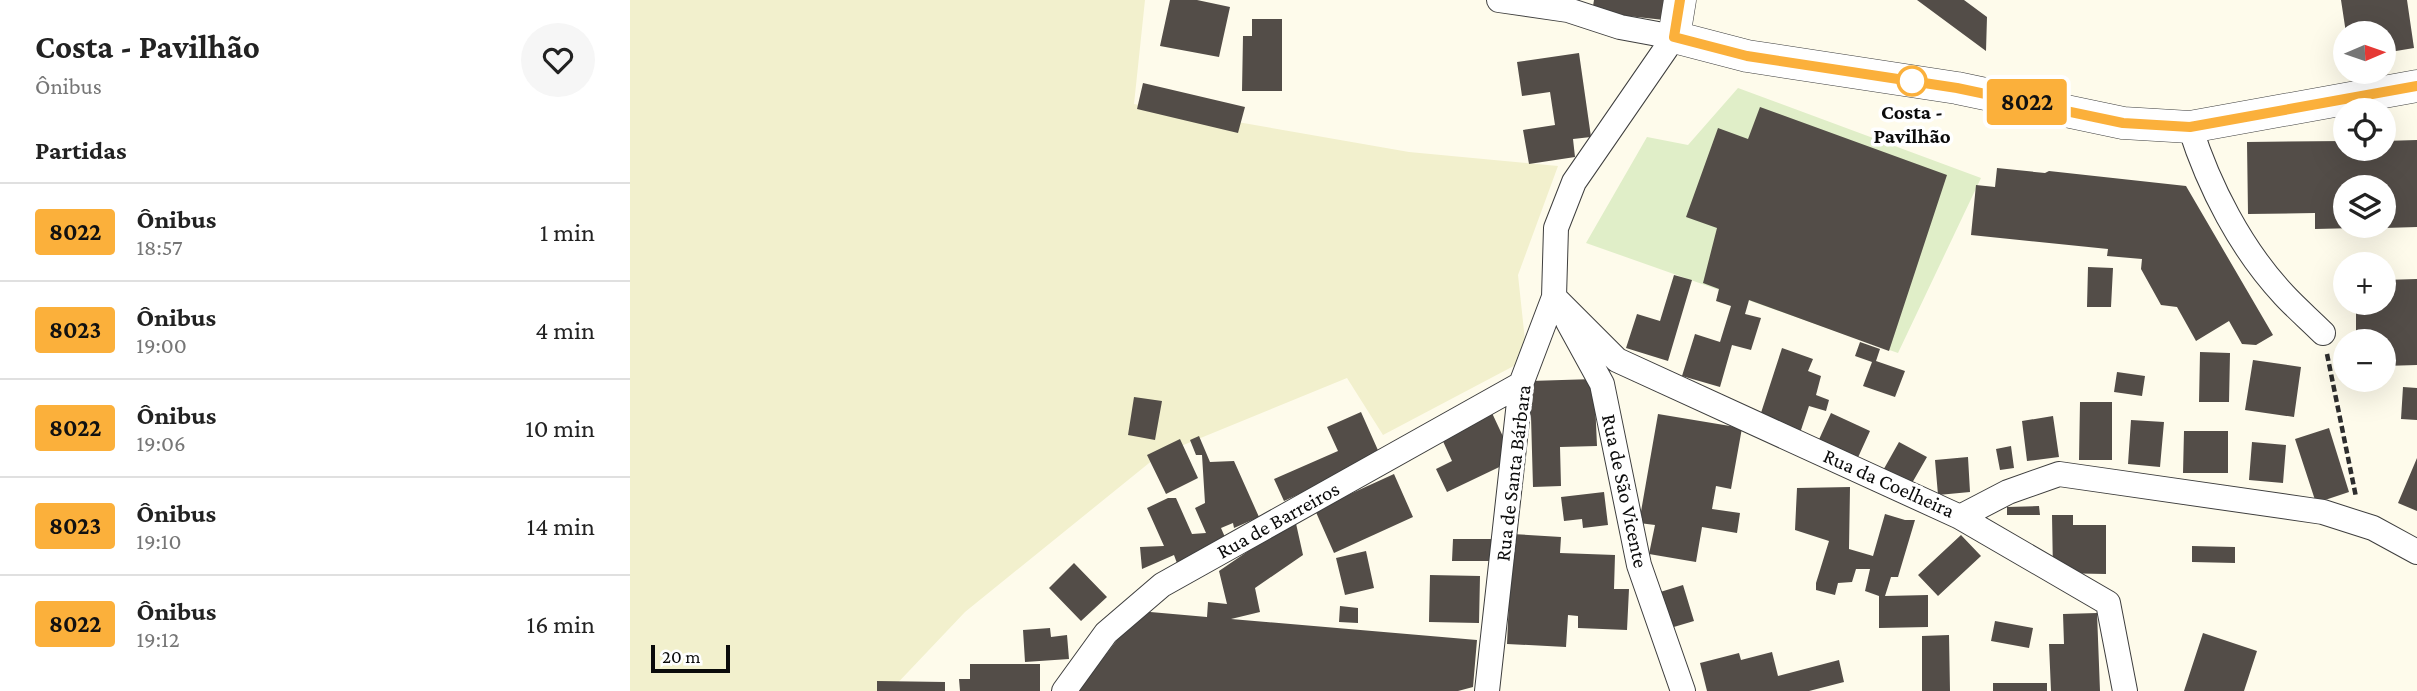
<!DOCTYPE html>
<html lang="pt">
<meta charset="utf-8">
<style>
:root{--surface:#fff;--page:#f6f6f6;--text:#222;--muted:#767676;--line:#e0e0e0}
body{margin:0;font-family:"Crimson Pro",serif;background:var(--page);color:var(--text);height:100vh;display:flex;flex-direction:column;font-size:26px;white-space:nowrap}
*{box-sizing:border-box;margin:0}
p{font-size:23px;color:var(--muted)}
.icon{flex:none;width:38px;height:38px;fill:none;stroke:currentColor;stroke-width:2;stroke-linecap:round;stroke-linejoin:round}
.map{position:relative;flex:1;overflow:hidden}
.details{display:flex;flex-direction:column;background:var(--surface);width:630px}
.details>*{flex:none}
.badge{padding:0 14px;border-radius:5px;font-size:24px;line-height:46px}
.needle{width:46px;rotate:88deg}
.controls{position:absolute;left:1703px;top:21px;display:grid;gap:14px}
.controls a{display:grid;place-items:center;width:63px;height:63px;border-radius:50%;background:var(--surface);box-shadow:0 7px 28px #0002;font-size:35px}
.scale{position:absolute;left:21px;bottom:18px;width:79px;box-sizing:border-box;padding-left:7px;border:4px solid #0b0b0b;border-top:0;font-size:19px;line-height:24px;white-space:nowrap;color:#0b0b0b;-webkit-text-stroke:5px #fff;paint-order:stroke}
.map>.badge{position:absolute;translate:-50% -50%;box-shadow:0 0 0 4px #fff}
h2{padding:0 35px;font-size:26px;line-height:63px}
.round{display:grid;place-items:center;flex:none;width:74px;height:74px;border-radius:37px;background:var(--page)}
.head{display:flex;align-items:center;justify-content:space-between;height:119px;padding:0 35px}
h1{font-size:33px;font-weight:700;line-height:52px}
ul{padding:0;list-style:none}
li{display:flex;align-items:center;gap:21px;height:98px;padding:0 35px;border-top:2px solid var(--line)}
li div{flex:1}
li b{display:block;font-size:26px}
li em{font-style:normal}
li .badge{min-width:77px;font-weight:700;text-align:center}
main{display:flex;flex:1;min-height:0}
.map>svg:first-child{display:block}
</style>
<main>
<section class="details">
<div class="head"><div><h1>Costa - Pavilhão</h1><p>Ônibus</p></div><a class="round"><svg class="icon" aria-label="heart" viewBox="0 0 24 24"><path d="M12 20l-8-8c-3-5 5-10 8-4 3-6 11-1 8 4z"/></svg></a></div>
<h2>Partidas</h2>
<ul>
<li><span class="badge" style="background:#fbb03b;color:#111">8022</span><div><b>Ônibus</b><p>18:57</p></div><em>1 min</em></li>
<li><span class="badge" style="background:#fbb03b;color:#111">8023</span><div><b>Ônibus</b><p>19:00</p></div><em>4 min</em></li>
<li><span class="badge" style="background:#fbb03b;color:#111">8022</span><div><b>Ônibus</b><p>19:06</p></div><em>10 min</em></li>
<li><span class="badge" style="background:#fbb03b;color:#111">8023</span><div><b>Ônibus</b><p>19:10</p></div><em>14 min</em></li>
<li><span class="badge" style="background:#fbb03b;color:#111">8022</span><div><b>Ônibus</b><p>19:12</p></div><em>16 min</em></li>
</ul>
</section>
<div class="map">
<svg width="1787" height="691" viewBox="0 0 1787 691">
<rect width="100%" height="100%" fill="#fefbeb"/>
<path fill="#f2f0cd" d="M0 0H515L504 104 779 152 928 166 888 275 897 359 753 435 717 378 529 455 335 612 260 691H0Z"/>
<path fill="#e0eec8" d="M1108 88 1351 178 1268 353 956 243 1017 137 1058 145Z"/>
<path fill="#534d48" d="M540 0H567L600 7 589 57 530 46Z
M964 0H1037L1034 20 962 12Z
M1287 0H1334L1357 17 1356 51Z
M1711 0H1777L1784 48 1754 53V33H1716Z
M622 19H652V91H612L613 36H622Z
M949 53 961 137 943 139 945 157 899 164 893 130 925 125 920 92 892 96 887 62Z
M513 83 615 107 608 133 507 109Z
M1130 107 1317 175 1259 351 1119 300 1115 314 1131 318 1121 350 1102 345 1090 387 1052 376 1065 334 1090 342 1101 306 1086 301 1089 289 1073 283 1087 228 1056 217 1088 128 1118 139Z
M1787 140V227L1754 228V187H1715V226H1727V228L1685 229V213L1618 214 1617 142 1715 141V149H1754V141Z
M1367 168 1415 173 1419 171 1556 186 1643 335 1626 345 1612 344 1599 321 1566 341 1547 307 1531 305 1511 269 1512 259 1477 256 1478 249 1341 235 1346 185 1365 187Z
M1458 267 1483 268 1481 307H1457Z
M1044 275 1062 280 1038 361 996 348 1007 314 1030 321Z
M1787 279V365L1754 366V341H1726V303H1754V280Z
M1230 342 1250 349 1246 361 1275 371 1265 397 1233 386 1242 362 1225 356Z
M1152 348 1183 359 1178 371 1191 376 1186 395 1199 400 1196 411 1179 406 1170 433 1129 419Z
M1570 352 1600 353 1599 402H1569Z
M1623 360 1671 367 1664 417 1615 410Z
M1487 372 1515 376 1512 396 1484 392Z
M964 379 967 446 930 447 931 486 903 487 900 381Z
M1773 387 1787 388V420L1771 419Z
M504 397 532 401 525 440 498 435Z
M1450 402H1482V460H1449Z
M731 412 751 457 654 501 644 479 708 451 697 427Z
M862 413 884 460 817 492 806 469 822 461 811 437Z
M1201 413 1240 431 1225 464 1186 446Z
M1028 414 1112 428 1101 489 1086 486 1082 509 1110 513 1107 533 1072 527 1066 562 1019 554 1025 525 1009 523Z
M1423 416 1429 457 1397 461 1392 421Z
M1501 420 1534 422 1530 467 1498 464Z
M1699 428 1719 492 1686 503 1665 439Z
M1554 431H1598V473H1553Z
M569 436 580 462 604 461 629 517 604 528 603 523 591 528 598 544 548 566 544 555 512 569 510 547 534 546 517 508 538 498H546L562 534 576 533 565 508 575 503 572 455H566L560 440Z
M550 439 568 478 536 494 517 455Z
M1269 442 1297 457 1278 490 1251 474Z
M1622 442 1656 445 1653 483 1619 480Z
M1381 446 1384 468 1370 470 1366 449Z
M1338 457 1340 492 1308 495 1305 460Z
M1787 458V511L1768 503Z
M764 474 783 517 704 553 685 510Z
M1220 487 1219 549 1243 556 1255 514 1275 520H1285L1268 577H1261L1255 596 1298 595V627L1249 628V596L1235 591 1240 569H1226L1222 582 1208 583 1205 595 1186 590V583L1199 541 1165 530 1167 488Z
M974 492 978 525 953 528 952 519 934 521 931 497Z
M1409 506 1410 515H1377V507Z
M1422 515H1443V525H1476V574L1423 573Z
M665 519 673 555 625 588 630 612 601 619 847 640 843 687 828 691H448L509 611 577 617 578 602 597 604 589 571Z
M882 534 931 537 930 553 985 555 984 589H999L997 630 948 628V616L938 615 936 647 877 644Z
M1331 535 1351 556 1308 596 1288 575Z
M823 539H864V561H822Z
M1562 546 1605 547V563L1562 562Z
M736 551 744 588 715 595 706 558Z
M444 563 477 597 451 621 419 588Z
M800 575 850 576 849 623 799 622Z
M1053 585 1064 621 1037 629 1027 593Z
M710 606 728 608V623L709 622Z
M1467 613 1470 691H1421L1419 644H1434L1433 614Z
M1365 621 1403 628 1399 648 1361 641Z
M420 628 421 637 437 635 439 659 395 662 393 630Z
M1573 633 1627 651 1614 691H1554Z
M1319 635 1320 691H1292V636Z
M1142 652 1148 676 1209 660 1214 682 1179 691H1077L1070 663 1109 653 1111 660Z
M340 664H410V691H330L329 679H340Z
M247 681 315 682V691H247Z
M1363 683H1417V691H1363Z"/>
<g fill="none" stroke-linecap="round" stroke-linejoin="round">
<defs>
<path id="minor" d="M1560 127C1579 187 1611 249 1654 295 1666 308 1680 320 1693 333
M924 297 987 360 1330 517 1478 603 1495 691
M938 322 972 384 1009 565 1053 691
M1330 517 1378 492 1429 474 1693 512 1743 528 1787 552
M434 691 476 633 532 585 891 384
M857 691 891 384 924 297 926 228 944 182 1044 37 990 27 938 10 869 0"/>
<path id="tertiary" d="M1050 0 1044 37 1117 56 1327 88 1493 123 1560 127 1787 86"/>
</defs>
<use href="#minor" stroke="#3e3e3e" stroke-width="26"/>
<use href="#tertiary" stroke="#3e3e3e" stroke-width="33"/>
<path stroke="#2d2d2d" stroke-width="4.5" stroke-dasharray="7 3.5" stroke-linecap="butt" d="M1697 354 1726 497"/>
<use href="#minor" stroke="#fff" stroke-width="24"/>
<use href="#tertiary" stroke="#fff" stroke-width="32"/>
</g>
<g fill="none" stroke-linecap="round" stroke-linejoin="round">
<defs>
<path id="line" d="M1050 0 1044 37 1117 56 1327 88 1493 123 1560 127 1787 86"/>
</defs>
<use href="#line" stroke="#fff" stroke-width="16"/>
<use href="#line" stroke="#fbb03b" stroke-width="10"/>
</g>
<circle fill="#fff" stroke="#fbb03b" stroke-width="3.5" cx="1282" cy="81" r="14"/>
<g text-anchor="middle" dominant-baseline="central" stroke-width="7" stroke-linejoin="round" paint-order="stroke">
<g font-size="21" font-weight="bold" fill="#0b0b0b" stroke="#fff">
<text x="1282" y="112">Costa -<tspan x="1282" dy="24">Pavilhão</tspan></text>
</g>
<g font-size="21" fill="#0b0b0b" stroke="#fff">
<text transform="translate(883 473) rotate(-83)">Rua de Santa Bárbara</text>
<text transform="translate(1259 483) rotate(24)">Rua da Coelheira</text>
<text transform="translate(995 491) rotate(78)">Rua de São Vicente</text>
<text transform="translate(648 520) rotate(-29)">Rua de Barreiros</text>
</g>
</g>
</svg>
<div class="controls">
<a><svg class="needle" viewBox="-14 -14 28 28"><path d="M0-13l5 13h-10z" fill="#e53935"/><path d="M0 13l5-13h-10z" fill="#767676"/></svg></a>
<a><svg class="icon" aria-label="locate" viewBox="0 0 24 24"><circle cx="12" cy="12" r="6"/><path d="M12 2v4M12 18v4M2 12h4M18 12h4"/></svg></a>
<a><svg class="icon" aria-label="layers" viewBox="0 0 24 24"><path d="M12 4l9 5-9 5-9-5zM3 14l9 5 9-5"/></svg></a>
<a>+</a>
<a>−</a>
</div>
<div class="scale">20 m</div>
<b class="badge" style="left:1397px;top:102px;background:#fbb03b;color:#111">8022</b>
</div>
</main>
